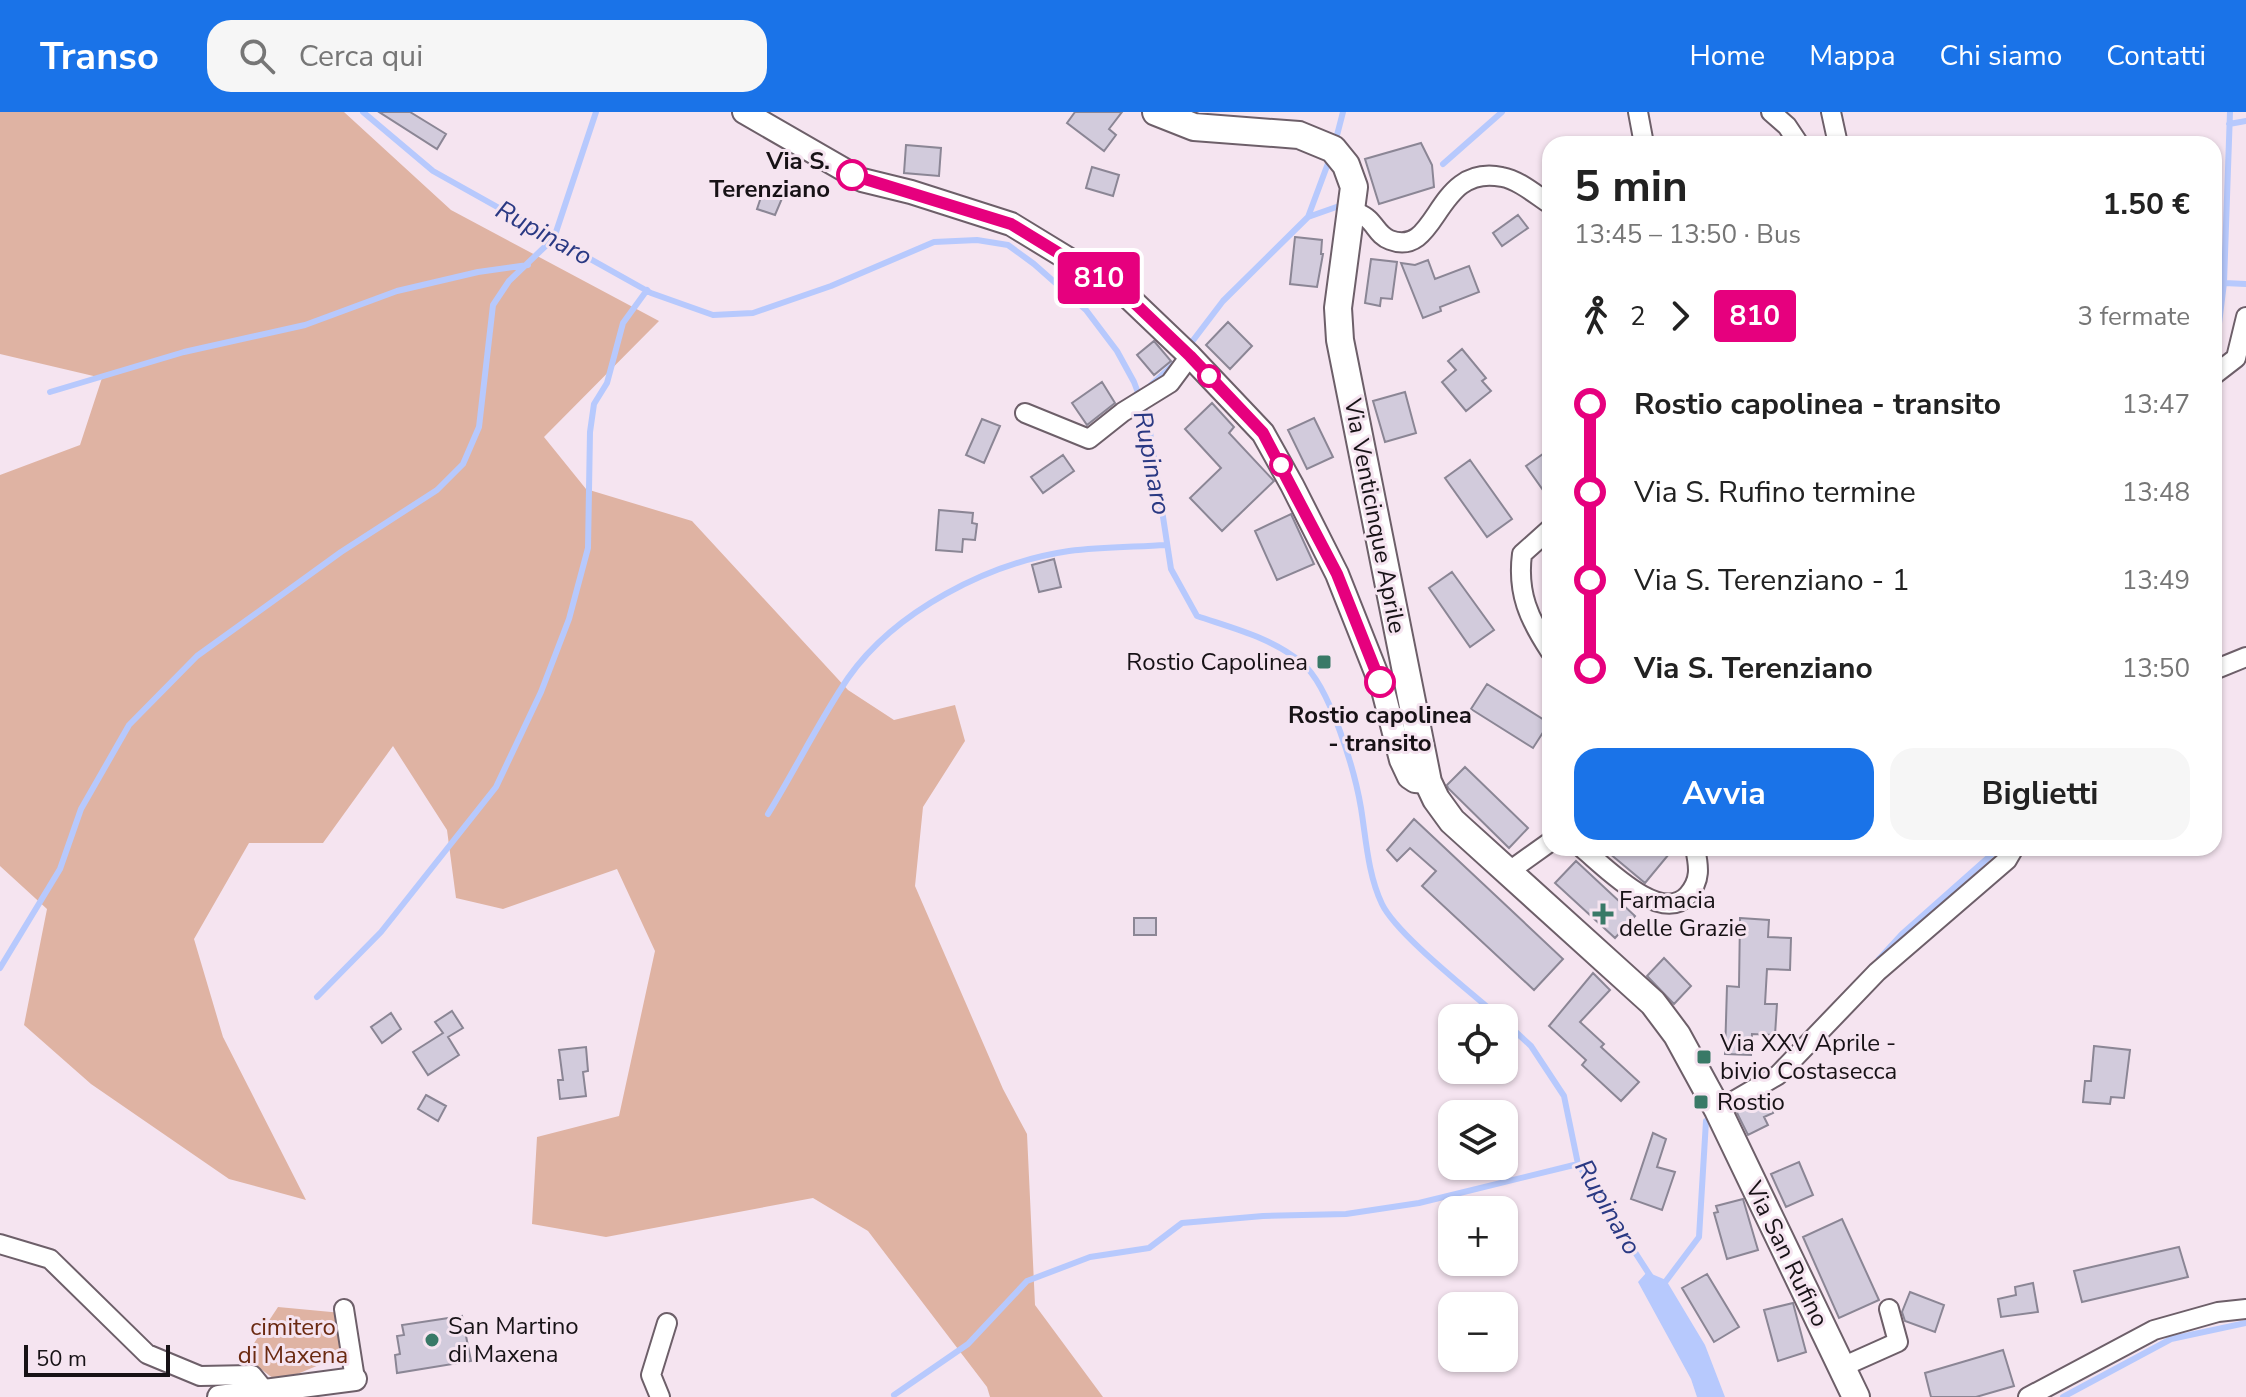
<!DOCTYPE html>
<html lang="it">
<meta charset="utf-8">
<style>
:root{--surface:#fff;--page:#f6f6f6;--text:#222;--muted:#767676;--accent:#1a73e8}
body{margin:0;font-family:"Nunito Sans",sans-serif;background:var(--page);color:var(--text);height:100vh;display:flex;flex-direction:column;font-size:30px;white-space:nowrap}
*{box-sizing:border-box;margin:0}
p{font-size:26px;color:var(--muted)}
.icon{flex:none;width:44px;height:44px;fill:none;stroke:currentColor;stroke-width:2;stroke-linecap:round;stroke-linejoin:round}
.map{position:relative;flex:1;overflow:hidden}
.side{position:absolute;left:1542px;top:24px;width:680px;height:720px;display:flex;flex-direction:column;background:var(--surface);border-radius:24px;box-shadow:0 2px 6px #0004}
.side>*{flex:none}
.badge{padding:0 16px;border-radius:6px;font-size:28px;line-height:52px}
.tools{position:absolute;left:1438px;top:892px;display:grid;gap:16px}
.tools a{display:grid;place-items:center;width:80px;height:80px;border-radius:16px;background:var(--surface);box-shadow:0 2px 6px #0004;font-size:40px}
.scale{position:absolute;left:24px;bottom:20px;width:146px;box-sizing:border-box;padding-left:8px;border:4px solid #171216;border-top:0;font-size:22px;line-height:28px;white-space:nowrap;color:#171216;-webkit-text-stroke:6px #f5e4f0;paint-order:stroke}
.map>.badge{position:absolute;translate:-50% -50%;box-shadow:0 0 0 4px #fff}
.legs{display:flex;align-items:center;gap:12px;height:88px;padding:0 32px;font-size:26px}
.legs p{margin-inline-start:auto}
.headline{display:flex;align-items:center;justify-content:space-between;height:136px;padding:0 32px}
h1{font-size:44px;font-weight:700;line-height:60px}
.button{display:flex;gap:16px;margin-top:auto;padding:16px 32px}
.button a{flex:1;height:92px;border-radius:24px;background:var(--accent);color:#fff;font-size:32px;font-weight:700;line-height:92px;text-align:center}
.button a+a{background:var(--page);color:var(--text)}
ul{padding:0 32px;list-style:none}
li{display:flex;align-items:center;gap:28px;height:88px;font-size:30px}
li i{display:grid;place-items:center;width:12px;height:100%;margin:0 10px;background:currentColor}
li i::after{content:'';width:20px;height:20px;margin:-10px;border:6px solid;border-radius:50%;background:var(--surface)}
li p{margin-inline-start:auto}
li:first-child i{background:linear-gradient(#0000 50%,currentColor 0)}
li:last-child i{background:linear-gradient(currentColor 50%,#0000 0)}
header{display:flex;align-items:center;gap:48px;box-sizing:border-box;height:112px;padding:0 40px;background:var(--accent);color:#fff}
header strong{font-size:38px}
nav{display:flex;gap:44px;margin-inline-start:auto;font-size:28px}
.search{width:560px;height:72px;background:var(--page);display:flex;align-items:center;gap:20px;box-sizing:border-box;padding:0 28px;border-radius:24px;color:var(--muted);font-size:30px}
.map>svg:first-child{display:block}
</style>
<header>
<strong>Transo</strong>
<div class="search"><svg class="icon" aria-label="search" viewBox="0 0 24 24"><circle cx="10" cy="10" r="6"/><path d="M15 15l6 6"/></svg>Cerca qui</div>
<nav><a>Home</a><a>Mappa</a><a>Chi siamo</a><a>Contatti</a></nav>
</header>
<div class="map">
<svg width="2246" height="1285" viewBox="0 0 2246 1285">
<rect width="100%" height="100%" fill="#f5e4f0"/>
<path fill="#dfb3a3" d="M0 0H344L451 98 659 209 544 325 586 377 692 409 848 578 894 608 955 593 965 629 923 695 915 774 1003 977 1027 1022 1035 1193 1103 1285H990L987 1275 868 1119 813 1086 606 1125 532 1112 537 1025 619 1004 655 839 617 757 503 797 456 786 447 718 393 634 323 731H249L194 827 223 925 306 1088 229 1067 91 972 24 913 47 797 0 754V363L80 333 102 266 0 242Z
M278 1195 342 1201 348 1241 278 1270 245 1245Z"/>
<path fill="#b7c9fd" d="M1647 1160 1666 1168 1705 1233 1725 1285H1697L1691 1267 1638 1170Z"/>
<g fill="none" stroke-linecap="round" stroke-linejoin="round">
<path stroke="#b7c9fd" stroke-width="6" d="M363 0 433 59 651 181 713 203 753 201 831 174 934 130 977 128 1008 133 1034 152 1086 198 1117 239 1134 270 1148 307 1171 457 1197 504C1232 516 1273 526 1302 551 1330 574 1355 660 1361 696 1366 727 1368 763 1382 792 1397 823 1471 880 1500 906
M2229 12 2246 9
M1335 31 1343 0
M1443 52 1502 0
M1308 105 1342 93
M2224 171 2246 172
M2214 232 2217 228 2224 171 2230 0
M1188 235 1223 189 1308 105 1330 46
M1149 275 1176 250
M50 280 184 240 305 213 397 179 478 160 528 153
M768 702C795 658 819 609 848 566 895 499 988 451 1069 439 1101 435 1134 435 1166 433
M1879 847 1902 822 1999 736
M0 856 60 757 81 697 129 613 197 544 341 440 437 378 463 352 479 315 493 193 509 169 554 126 596 0
M317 885 381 820 496 675 541 580 569 507 588 436 590 320 594 292 607 271 623 211 647 178
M1504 909 1531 934 1564 984 1578 1052 1651 1165
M1663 1173 1699 1125 1706 1009
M894 1283 968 1232 1027 1169 1090 1145 1149 1136 1182 1111 1263 1104 1346 1102 1419 1091 1578 1052
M2063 1285 2171 1227 2246 1211"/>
</g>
<path fill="#d2cbdc" stroke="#8b8695" stroke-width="2" d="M379 0H410L446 22 437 37Z
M1075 0H1122L1109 17 1116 23 1104 39 1067 11Z
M1421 31 1432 53 1434 75 1379 92 1365 47Z
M906 33 941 36 939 64 904 61Z
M1092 55 1119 63 1113 84 1086 76Z
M764 76 783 84 775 103 757 97Z
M1518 103 1528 116 1502 134 1493 121Z
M1295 125 1322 128 1321 142H1323L1317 175 1290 172Z
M1371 147 1397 150 1392 187 1381 186 1380 194 1365 191Z
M1428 148 1435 167 1469 154 1479 180 1440 195 1441 199 1423 206 1401 151 1415 153Z
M1228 210 1252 234 1230 257 1206 233Z
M1154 229 1171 249 1154 263 1137 243Z
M1462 237 1486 266 1482 269 1491 279 1466 299 1442 270 1456 258 1448 249Z
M1102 270 1115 291 1087 313 1072 291Z
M1405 280 1416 321 1385 330 1373 289Z
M1212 291 1234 315 1229 321 1274 369 1222 419 1190 386 1221 356 1185 317Z
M1314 306 1333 345 1307 357 1288 318Z
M982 307 1000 314 984 351 966 343Z
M1550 337V388L1526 354Z
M1063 343 1074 359 1043 381 1031 365Z
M1470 348 1512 407 1487 425 1445 366Z
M939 398 973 401 972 411 977 412 975 428 963 427 962 440 936 438Z
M1291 402 1314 452 1277 468 1255 419Z
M1054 447 1061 475 1039 480 1032 453Z
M1452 460 1494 518 1470 535 1429 476Z
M1487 572 1549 611 1533 636 1471 597Z
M1465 655 1528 716 1509 736 1448 676 1447 673Z
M1414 707 1563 847 1534 878 1422 774 1436 759 1410 736 1397 749 1387 738Z
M1603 736H1674L1645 771Z
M1576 749 1635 804 1615 826 1555 771Z
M1134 806H1156V823H1134Z
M1740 806 1769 808 1768 825 1791 826 1790 858 1767 857 1765 892H1777L1775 923 1752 922 1751 943 1725 942 1727 874 1739 875Z
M1664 846 1691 874 1674 892 1647 864Z
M1593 861 1610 878 1580 910 1604 932 1601 935 1639 970 1621 989 1582 953 1586 948 1549 914Z
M452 899 463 916 448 925 459 943 428 963 413 940 443 921 435 910Z
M391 901 401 917 382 931 371 915Z
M2094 934 2130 938 2124 986 2111 985 2110 992 2083 990 2085 969H2091Z
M586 935 588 959 583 960 586 984 560 987 558 968H563L559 938Z
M426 983 446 994 438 1009 418 997Z
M1765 984 1773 1001 1764 1005 1768 1013 1748 1023 1737 1001Z
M1653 1021 1666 1027 1657 1055 1675 1060 1662 1098 1631 1087Z
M1799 1050 1813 1083 1786 1095 1771 1062Z
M1743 1087 1758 1138 1727 1147 1714 1101 1718 1100 1716 1094Z
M1842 1107 1879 1188 1839 1206 1803 1125Z
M2179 1135 2188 1165 2082 1190 2074 1159Z
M1707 1162 1739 1215 1714 1230 1682 1176Z
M2033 1171 2038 1200 2001 1205 1998 1187 2016 1183 2015 1175Z
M1910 1180 1944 1193 1935 1220 1905 1209 1902 1200Z
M1793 1191 1806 1240 1778 1249 1764 1198Z
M462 1204 471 1249 397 1261 395 1243 400 1242 397 1224 404 1223 402 1213Z
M2003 1238 2014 1274 1976 1285H1931L1925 1261Z"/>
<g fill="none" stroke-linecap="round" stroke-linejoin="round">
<defs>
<path id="minor" d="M1638 0 1644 32
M1771 0 1787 14 1799 32
M1831 0 1838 32
M1352 98C1357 101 1364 103 1368 107 1376 114 1379 124 1390 128 1439 147 1434 51 1502 65 1519 68 1536 83 1550 92
M2214 263 2236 246 2246 205
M1025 301 1089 327 1123 300 1170 271 1190 244
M1550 417 1522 442C1517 481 1529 507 1550 539
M2214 558 2246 545
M1582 736C1603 753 1661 814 1688 783 1701 768 1699 755 1695 736
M1508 760 1550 730
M1718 998 1778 963 1877 860 2007 748 2014 736
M0 1132 50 1147 147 1242 200 1264 252 1263 265 1279
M344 1197 355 1267
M1842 1255 1898 1230 1889 1197
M660 1285 651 1263 667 1211
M2028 1285 2154 1218 2218 1200 2246 1197"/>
<path id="tertiary" d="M744 0 862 68 911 80 1011 112 1124 181 1190 244 1263 321 1292 373 1337 462 1383 578 1401 648 1409 665 1415 669 1428 670
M219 1285 355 1267"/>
<path id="secondary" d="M1156 0 1194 15 1299 23 1333 37 1346 53 1354 75 1338 196 1340 228 1428 670 1436 687 1452 709 1653 891 1677 923 1718 998 1856 1285"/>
</defs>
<use href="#minor" stroke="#6d5f69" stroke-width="22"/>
<use href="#tertiary" stroke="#6d5f69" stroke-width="26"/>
<use href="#secondary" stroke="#6d5f69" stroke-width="30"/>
<use href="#minor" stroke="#fff" stroke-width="18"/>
<use href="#tertiary" stroke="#fff" stroke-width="22"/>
<use href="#secondary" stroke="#fff" stroke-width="26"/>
</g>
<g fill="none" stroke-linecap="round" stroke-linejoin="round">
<defs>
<path id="line-1" d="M852 63 1011 112 1124 181 1190 244 1263 321 1337 462 1380 570"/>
</defs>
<use href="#line-1" stroke="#fff" stroke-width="18"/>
<use href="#line-1" stroke="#e6007e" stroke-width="12"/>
</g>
<g fill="#fff" stroke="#e6007e" stroke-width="4">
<circle cx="852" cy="63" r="14"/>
<circle cx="1209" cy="264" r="10"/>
<circle cx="1281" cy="353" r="10"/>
<circle cx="1380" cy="570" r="14"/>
</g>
<g fill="#397967" stroke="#f5e4f0" stroke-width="3">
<rect x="1316" y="542" width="16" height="16" rx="4"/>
<path d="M1599 790h8v8h8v8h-8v8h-8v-8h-8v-8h8z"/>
<rect x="1696" y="937" width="16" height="16" rx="4"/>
<rect x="1693" y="982" width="16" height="16" rx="4"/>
<circle cx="432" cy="1228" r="8"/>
</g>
<g text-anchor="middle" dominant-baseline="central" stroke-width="6" stroke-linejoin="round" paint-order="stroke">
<g font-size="24" font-weight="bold" fill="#171216" stroke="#f5e4f0" text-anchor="end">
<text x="830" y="49">Via S.<tspan x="830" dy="28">Terenziano</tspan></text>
<text x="1380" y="603" text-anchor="middle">Rostio capolinea<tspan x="1380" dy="28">- transito</tspan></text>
</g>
<g font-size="24" fill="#171216" stroke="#f5e4f0">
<text transform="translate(1375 404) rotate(79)">Via Venticinque Aprile</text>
<text transform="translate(1787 1142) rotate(64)">Via San Rufino</text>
</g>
<g font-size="24" fill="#171216" stroke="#f5e4f0" text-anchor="start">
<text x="1308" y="550" text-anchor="end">Rostio Capolinea</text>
<text x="1619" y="788">Farmacia<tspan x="1619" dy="28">delle Grazie</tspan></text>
<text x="1720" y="931">Via XXV Aprile -<tspan x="1720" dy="28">bivio Costasecca</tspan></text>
<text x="1717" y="990">Rostio</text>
<text x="448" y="1214">San Martino<tspan x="448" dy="28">di Maxena</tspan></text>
</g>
<g font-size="24" fill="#6a2910" stroke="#f5e4f0">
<text x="293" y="1215">cimitero<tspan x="293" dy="28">di Maxena</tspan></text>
</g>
<g font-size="26" font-style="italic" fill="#2a3983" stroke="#f5e4f0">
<text transform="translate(544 121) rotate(29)">Rupinaro</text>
<text transform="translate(1152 351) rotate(79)">Rupinaro</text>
<text transform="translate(1608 1095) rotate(60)">Rupinaro</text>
</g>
</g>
</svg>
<div class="tools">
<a><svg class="icon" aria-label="locate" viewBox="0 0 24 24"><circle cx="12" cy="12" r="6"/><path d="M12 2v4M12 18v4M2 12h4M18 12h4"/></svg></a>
<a><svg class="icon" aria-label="layers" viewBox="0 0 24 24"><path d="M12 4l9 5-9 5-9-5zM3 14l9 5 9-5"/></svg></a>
<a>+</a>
<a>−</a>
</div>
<div class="scale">50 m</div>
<b class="badge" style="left:1099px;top:166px;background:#e6007e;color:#fff">810</b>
<section class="side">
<div class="headline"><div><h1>5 min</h1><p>13:45 – 13:50 · Bus</p></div><b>1.50 €</b></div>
<div class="legs"><svg class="icon" aria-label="walk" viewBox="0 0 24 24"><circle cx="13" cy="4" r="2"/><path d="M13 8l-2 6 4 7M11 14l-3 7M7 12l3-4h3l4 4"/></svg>2<svg class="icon" aria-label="forward" viewBox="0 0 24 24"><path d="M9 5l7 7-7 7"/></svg><b class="badge" style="background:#e6007e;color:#fff">810</b><p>3 fermate</p></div>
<ul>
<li><i style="color:#e6007e"></i><b>Rostio capolinea - transito</b><p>13:47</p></li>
<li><i style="color:#e6007e"></i><span>Via S. Rufino termine</span><p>13:48</p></li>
<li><i style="color:#e6007e"></i><span>Via S. Terenziano - 1</span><p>13:49</p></li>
<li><i style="color:#e6007e"></i><b>Via S. Terenziano</b><p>13:50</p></li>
</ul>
<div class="button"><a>Avvia</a><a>Biglietti</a></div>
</section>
</div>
